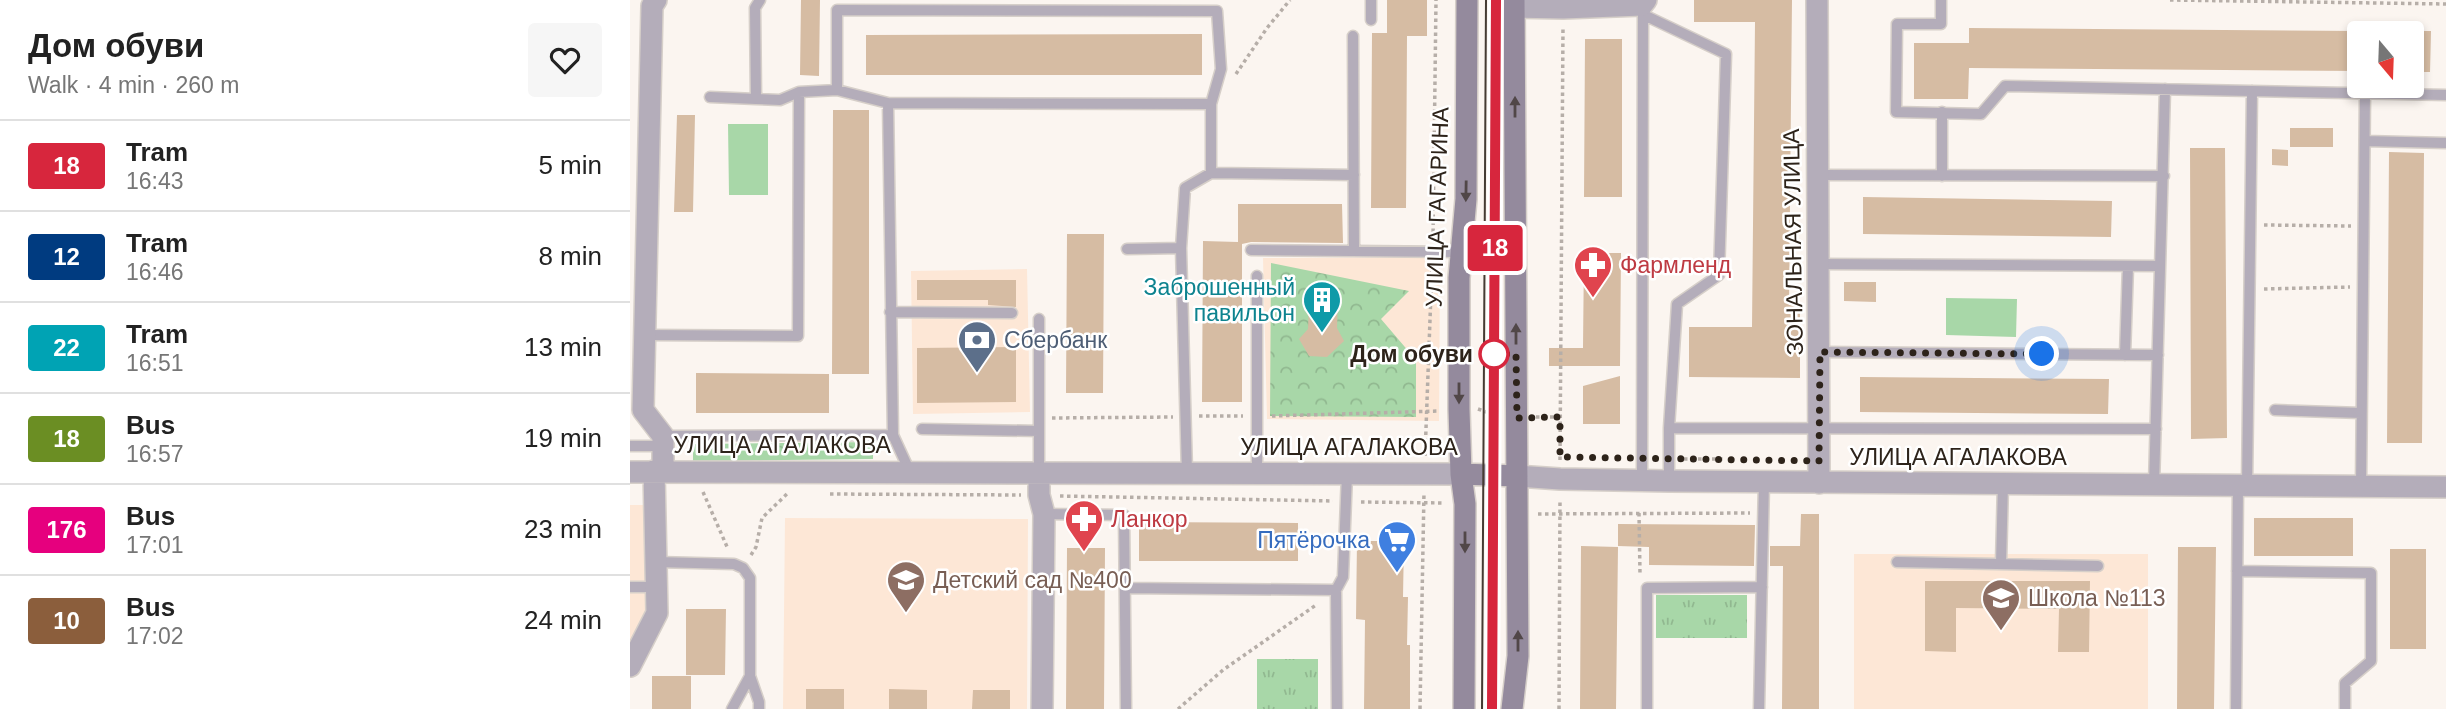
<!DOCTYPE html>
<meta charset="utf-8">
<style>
:root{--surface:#fff;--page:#f6f6f6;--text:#222;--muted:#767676;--line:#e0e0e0}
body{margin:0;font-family:Helvetica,sans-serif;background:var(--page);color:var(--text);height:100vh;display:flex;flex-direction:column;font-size:26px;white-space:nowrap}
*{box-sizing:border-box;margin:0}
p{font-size:23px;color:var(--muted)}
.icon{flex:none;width:38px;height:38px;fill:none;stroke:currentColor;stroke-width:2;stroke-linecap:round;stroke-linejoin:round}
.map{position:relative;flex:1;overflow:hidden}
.panel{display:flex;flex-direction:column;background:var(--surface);width:630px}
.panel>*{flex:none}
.badge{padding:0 14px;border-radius:5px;font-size:24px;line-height:46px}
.needle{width:46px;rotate:161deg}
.buttons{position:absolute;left:1717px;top:21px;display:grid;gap:14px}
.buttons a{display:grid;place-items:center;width:77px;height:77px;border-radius:7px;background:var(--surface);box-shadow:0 4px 10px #0003;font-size:35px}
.you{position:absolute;width:35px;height:35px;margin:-18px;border:5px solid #fff;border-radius:50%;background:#1a73e8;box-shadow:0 0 0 10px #1a73e833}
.map>.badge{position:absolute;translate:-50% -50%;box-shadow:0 0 0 4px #fff}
.round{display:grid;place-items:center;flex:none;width:74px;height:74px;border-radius:7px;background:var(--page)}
.overview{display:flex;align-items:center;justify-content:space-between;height:119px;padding:0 28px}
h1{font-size:33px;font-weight:700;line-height:52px}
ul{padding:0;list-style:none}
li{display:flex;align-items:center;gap:21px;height:91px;padding:0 28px;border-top:2px solid var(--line)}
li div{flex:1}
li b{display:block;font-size:26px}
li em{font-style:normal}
li .badge{min-width:77px;font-weight:700;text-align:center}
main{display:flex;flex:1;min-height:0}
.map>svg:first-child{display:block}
</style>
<main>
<section class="panel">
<div class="overview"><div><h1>Дом обуви</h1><p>Walk · 4 min · 260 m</p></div><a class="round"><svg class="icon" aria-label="heart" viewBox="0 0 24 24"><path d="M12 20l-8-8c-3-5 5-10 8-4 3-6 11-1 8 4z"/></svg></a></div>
<ul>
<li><span class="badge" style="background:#d7263d;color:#fff">18</span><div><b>Tram</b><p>16:43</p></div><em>5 min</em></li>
<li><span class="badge" style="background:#003b80;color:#fff">12</span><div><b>Tram</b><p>16:46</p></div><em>8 min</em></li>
<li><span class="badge" style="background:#00a3b4;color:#fff">22</span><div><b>Tram</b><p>16:51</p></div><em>13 min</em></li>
<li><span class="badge" style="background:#6b8e23;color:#fff">18</span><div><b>Bus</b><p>16:57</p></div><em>19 min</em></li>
<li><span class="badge" style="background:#e6007e;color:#fff">176</span><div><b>Bus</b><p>17:01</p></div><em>23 min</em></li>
<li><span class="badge" style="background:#8b5e3c;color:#fff">10</span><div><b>Bus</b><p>17:02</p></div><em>24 min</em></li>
</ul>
</section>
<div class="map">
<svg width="1816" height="709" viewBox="0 0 1816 709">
<defs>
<pattern id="forest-crowns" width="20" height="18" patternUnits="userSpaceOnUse" patternTransform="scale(1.75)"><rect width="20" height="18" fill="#a8d7a8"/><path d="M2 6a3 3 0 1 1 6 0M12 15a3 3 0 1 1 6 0" fill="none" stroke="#91b890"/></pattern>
<pattern id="park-tufts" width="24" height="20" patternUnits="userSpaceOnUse" patternTransform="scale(1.75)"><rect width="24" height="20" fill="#a8d7a8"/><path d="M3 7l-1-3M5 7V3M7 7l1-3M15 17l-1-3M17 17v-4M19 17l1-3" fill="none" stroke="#91b890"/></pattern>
</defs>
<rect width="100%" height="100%" fill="#fbf5f0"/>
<path fill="#fde7d6" d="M810 257 809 421 637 419 633 258Z
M397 269 400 412 283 414 281 271Z
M0 505H17L18 609 0 642Z
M155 518 398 519 397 709H153Z
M1224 554H1518V709H1224Z"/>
<path fill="url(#forest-crowns)" d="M641 263 779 291 751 319 786 360V417L640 416Z
M243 442V459L63 461V444Z"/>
<path fill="url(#park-tufts)" d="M1026 595H1117V638H1026Z
M627 659H688V709H627Z"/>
<path fill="#a8d7a8" d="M98 124H138V195H99Z
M1316 298 1387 299 1386 337 1316 335Z"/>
<path fill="#d6bca3" d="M171 0H190L189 76 170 75Z
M757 0H797V36H777L776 208H741L742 33H757Z
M1064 0H1162L1159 305H1170V378L1059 377V327H1122L1125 22H1064Z
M1339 28 1729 31V71L1339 68 1338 99H1284V43H1339Z
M1782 31H1801L1800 72H1782Z
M572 34V75H236V35Z
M955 39H992V197H954Z
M203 110H239V374H202Z
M47 115H65L63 212H44Z
M1660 128H1703V147H1660Z
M1560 148H1595L1597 438 1561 439Z
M1642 149 1658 150V166L1642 165Z
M1759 152 1794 153 1792 443H1757Z
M1233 197 1482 201 1481 237 1233 234Z
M608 204H712L713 243 621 242 612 244V402H572L573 241 608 242Z
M437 234H474L473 393H436Z
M954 253H991L990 366H919V348H953Z
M287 280H386V307L358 305V300H287Z
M1214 282H1246V302L1214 301Z
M679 302H708L707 328 714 341 697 357 679 356 669 339 678 329Z
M386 347V402L287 403V348Z
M66 373 199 374V413H66Z
M990 376V424H953V386Z
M1230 377 1479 379 1478 414 1230 412Z
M1171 514H1189V709H1152L1153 566H1140V546H1170Z
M1624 518H1723V556H1624Z
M509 522 668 523V561H509Z
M988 524 1125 525 1124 566 1019 565V547L988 546Z
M727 541H774L773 597H778L777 645H780V709H734L735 620 726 619Z
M951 546 988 547 986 709H950Z
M1548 547H1586L1584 709H1547Z
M437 548H475L474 709H436Z
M1760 549H1796V649H1760Z
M1295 581H1460L1459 652H1428L1429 609 1326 608V652L1295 651Z
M56 609H96L95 675H56Z
M22 676H61V709H22Z
M176 689H214V709H176Z
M259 689 297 690V709H259Z
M343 690H380V709H342Z"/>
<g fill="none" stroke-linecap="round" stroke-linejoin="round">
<defs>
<path id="service" d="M130 0 125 8 126 99 150 100 169 92 207 90 258 103 581 104
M741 0V20
M1311 0V24H1267L1266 112 1351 114 1375 86 1816 95
M1014 15 1096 54 1089 275 1047 304 1039 428V481
M723 36 724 250
M207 90V10L587 11 591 69 581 104V173L555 188 551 248 557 473
M80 97 126 99
M258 103 263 435 280 472
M1735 141 1816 143
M581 173 724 175
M1188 175 1534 176
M1312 176V112
M497 249 551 248
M621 250 831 252
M1189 264 1530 266
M627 276V474
M260 312 382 313
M16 335 168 336 169 92
M1190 352 1528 355
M1495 355 1498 266
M1645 410 1731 413
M1039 428 1526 429
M292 429 409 431
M33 436 263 435
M0 446H32
M409 473V319
M1012 481 1013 10
M1524 485 1535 89
M1617 486 1622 91
M1731 486 1735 93
M414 514 494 515 496 709
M26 562 104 564 113 568 120 578V676L102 709
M1267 562 1468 566
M1371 564 1373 483
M1607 571 1741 573V661L1715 683V709
M0 587H27
M495 588 706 590
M120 676 129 702V709
M707 709 706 590 713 577 717 474
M1017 709V588L1132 587
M1129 709 1134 482
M1606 709 1608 486"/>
<path id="minor" d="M26 0 22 6 13 410 33 436V471
M1187 0 1189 483
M884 7 933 8 1012 5 1016 0
M0 472 831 474
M409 473V495L414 514 412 709
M887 476 930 479 1039 481 1816 487
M0 666 27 613 24 471"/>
<path id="secondary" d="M831 474 887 476
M834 709 835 504 831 474 829 409V278L836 199 837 0
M882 709 888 656 884 0"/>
</defs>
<use href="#service" stroke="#d6cfc9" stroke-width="13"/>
<use href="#minor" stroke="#d6cfc9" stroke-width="24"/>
<use href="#secondary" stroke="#d6cfc9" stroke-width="24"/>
<path stroke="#b6aea8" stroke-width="3.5" stroke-dasharray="3.5 3.5" stroke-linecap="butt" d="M1540 0 1816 4
M606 74 637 28 660 0
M1634 225 1721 226
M803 239 806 0
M1634 289 1720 287
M848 409 867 416
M569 416H613
M642 416 809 411
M906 417H930
M422 418 543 417
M795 456 802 265
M1054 459H1096
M930 460 933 27
M73 492 98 549
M200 494 391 495
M430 496 703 501
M731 502 815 503
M1009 513 1010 574
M908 514 1120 513
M121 555 126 547 132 518 159 492
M548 709 593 670 686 605
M790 709 794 492
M929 709 930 499"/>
<use href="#service" stroke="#b4adba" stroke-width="10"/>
<use href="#minor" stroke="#b4adba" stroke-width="21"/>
<use href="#secondary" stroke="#948a9d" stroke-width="21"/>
<path stroke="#453b33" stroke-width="2" d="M852 709 856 0"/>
</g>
<defs><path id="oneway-solid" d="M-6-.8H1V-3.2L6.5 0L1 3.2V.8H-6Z" transform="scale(1.75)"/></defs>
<g fill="#514748">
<use href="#oneway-solid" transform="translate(885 107) rotate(-90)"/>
<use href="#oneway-solid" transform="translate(836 191) rotate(91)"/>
<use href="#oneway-solid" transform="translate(886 334) rotate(-90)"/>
<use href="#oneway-solid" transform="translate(829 393) rotate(90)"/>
<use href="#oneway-solid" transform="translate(835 542) rotate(90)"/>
<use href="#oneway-solid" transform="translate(888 641) rotate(-90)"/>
</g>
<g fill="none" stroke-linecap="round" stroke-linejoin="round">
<defs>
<path id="line" d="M862 709 866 0"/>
</defs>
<use href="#line" stroke="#fff" stroke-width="16"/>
<use href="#line" stroke="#d7263d" stroke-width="10"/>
<path stroke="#2d231a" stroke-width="7" stroke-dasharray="0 12.6" d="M864 354H886L887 418 930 417V457L1189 461 1190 352 1412 354"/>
</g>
<defs>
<symbol id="pharmacy-pin" viewBox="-11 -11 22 30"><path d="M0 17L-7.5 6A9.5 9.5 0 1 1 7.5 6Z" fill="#e0444e" stroke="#fff"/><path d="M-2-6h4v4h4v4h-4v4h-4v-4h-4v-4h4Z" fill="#fff"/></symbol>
<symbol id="building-pin" viewBox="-11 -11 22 30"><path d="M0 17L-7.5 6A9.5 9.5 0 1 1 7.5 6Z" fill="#0f9aa8" stroke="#fff"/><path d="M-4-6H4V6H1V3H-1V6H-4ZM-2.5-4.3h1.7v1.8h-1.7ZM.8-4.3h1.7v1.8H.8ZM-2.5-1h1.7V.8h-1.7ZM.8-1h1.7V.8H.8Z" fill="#fff"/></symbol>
<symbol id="bank-pin" viewBox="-11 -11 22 30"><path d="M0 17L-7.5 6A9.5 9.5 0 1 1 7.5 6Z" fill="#5c6f8a" stroke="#fff"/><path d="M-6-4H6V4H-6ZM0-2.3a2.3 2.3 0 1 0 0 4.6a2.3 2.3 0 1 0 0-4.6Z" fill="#fff"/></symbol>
<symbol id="supermarket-pin" viewBox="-11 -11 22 30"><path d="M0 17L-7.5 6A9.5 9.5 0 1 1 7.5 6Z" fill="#3f7fe0" stroke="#fff"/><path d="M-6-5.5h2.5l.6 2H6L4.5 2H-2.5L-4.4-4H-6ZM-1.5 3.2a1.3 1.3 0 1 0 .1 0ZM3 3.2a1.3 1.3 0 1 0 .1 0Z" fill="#fff"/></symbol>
<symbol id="school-pin" viewBox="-11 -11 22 30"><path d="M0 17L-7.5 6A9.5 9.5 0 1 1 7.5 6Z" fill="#8d6e63" stroke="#fff"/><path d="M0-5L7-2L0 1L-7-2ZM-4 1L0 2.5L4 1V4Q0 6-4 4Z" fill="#fff"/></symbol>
</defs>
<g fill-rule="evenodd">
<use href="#pharmacy-pin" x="941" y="243" width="44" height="60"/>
<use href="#building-pin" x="670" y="278" width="44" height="60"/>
<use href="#bank-pin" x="325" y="318" width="44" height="60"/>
<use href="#pharmacy-pin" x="432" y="497" width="44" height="60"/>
<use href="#supermarket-pin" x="745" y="518" width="44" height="60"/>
<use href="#school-pin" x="254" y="558" width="44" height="60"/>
<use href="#school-pin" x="1349" y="576" width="44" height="60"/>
</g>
<circle fill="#fff" stroke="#d7263d" stroke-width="3.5" cx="864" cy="354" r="14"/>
<g text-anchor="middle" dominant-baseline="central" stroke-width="5" stroke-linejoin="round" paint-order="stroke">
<g font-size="23" fill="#2d231a" stroke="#fff">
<text transform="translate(807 207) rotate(-88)">УЛИЦА ГАГАРИНА</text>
<text transform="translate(1163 242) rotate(-91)">ЗОНАЛЬНАЯ УЛИЦА</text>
<text x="152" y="445">УЛИЦА АГАЛАКОВА</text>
<text x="719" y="447">УЛИЦА АГАЛАКОВА</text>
<text x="1328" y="457">УЛИЦА АГАЛАКОВА</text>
</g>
<g font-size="23" fill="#be3a42" stroke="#fff" text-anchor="start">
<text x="990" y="265">Фармленд</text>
<text x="481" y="519">Ланкор</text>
</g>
<g font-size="23" fill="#0d838f" stroke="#fff" text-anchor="end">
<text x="665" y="287">Заброшенный<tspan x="665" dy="26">павильон</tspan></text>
</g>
<g font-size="23" fill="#4e5e75" stroke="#fff" text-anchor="start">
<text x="374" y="340">Сбербанк</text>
</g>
<g font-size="23" font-weight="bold" fill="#2d231a" stroke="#fff" text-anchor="end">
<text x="843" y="354">Дом обуви</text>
</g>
<g font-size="23" fill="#366cbe" stroke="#fff" text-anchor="end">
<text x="740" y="540">Пятёрочка</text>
</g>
<g font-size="23" fill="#785e54" stroke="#fff" text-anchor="start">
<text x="303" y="580">Детский сад №400</text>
<text x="1398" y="598">Школа №113</text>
</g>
</g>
</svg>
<div class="buttons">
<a><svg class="needle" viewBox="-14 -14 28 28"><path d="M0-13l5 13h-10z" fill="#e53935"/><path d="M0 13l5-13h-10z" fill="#767676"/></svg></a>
</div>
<div class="you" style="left:1412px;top:354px"></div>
<b class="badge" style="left:865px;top:248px;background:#d7263d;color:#fff">18</b>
</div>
</main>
